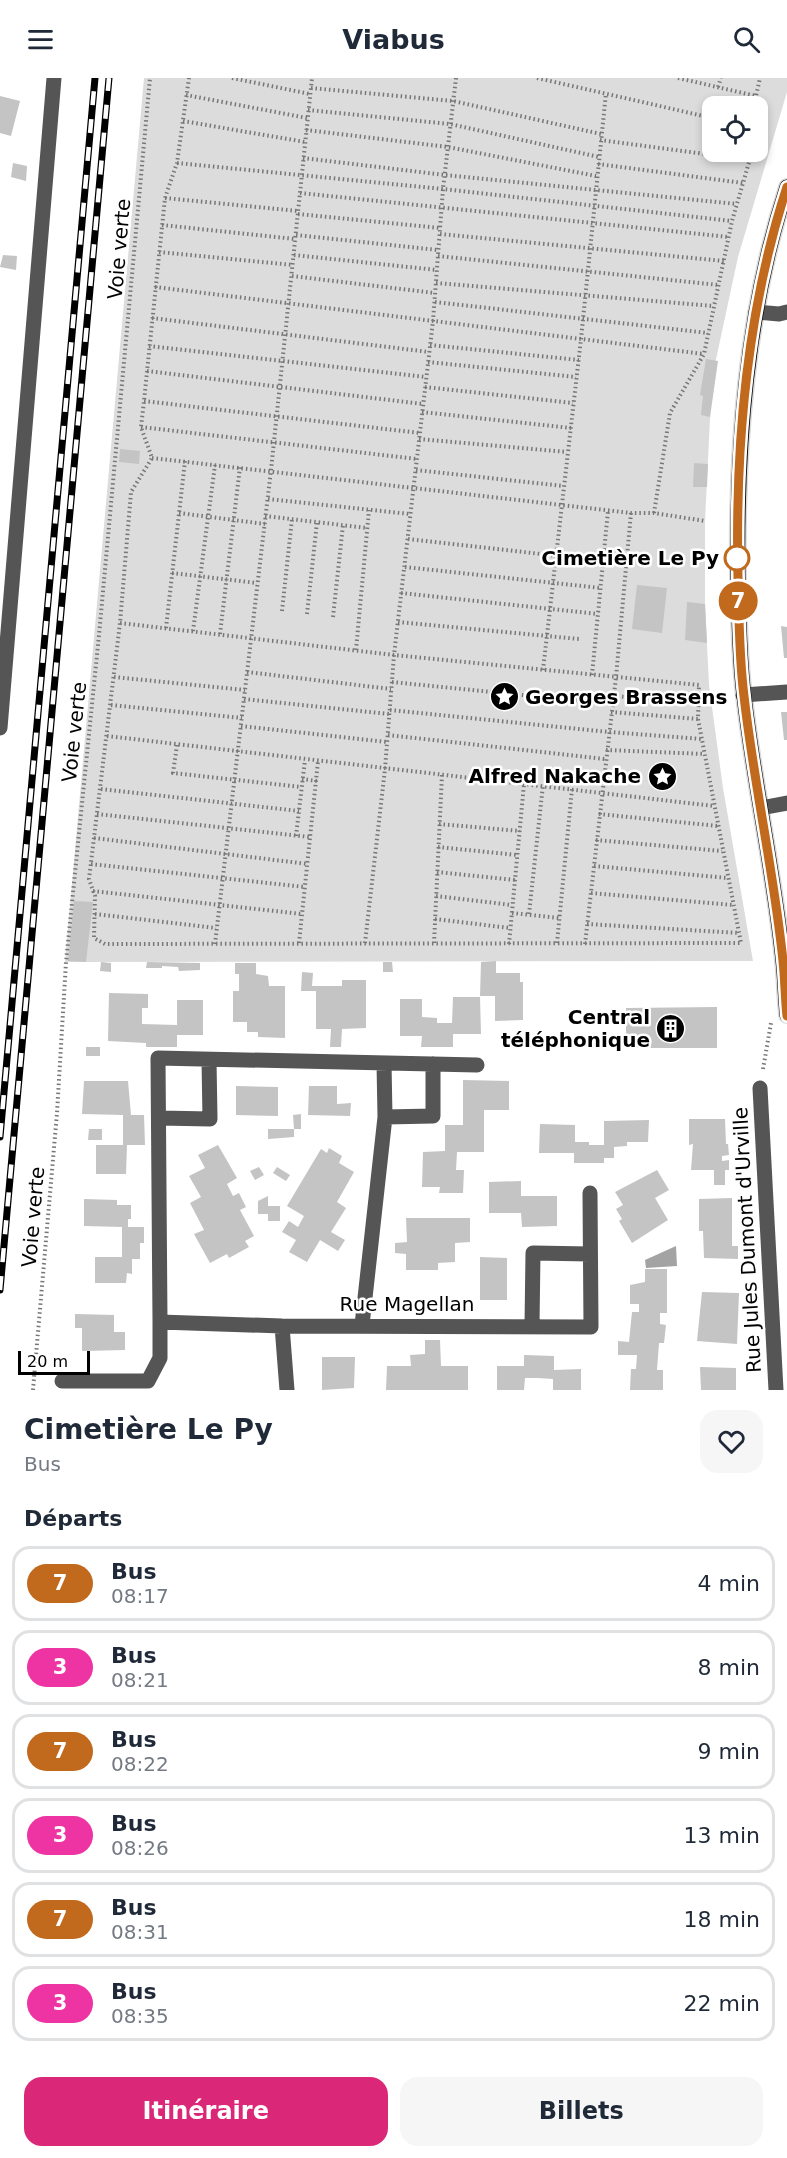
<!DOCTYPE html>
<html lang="fr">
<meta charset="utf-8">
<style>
:root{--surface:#fff;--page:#f6f6f7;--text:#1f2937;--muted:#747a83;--line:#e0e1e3;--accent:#db2777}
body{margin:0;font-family:"DejaVu Sans",sans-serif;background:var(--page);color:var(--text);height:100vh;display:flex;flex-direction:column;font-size:22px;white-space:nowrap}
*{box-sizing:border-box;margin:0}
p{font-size:20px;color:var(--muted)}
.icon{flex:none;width:33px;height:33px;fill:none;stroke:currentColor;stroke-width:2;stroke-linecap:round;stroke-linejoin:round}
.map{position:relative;height:1312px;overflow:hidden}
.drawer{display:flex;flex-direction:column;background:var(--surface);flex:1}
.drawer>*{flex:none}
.badge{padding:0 12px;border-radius:20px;font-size:21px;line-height:39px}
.buttons{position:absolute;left:702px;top:18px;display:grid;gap:12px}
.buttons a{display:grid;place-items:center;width:66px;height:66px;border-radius:12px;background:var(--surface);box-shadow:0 3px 9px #0003;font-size:30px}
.scale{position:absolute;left:18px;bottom:15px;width:72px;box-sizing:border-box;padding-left:6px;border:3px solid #000;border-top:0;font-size:16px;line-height:21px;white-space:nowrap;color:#000;-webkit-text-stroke:4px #fff;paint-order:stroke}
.map>.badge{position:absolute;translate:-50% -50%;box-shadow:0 0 0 3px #fff}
h2{padding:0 24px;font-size:22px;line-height:54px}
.round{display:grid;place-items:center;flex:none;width:63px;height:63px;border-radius:18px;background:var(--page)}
.head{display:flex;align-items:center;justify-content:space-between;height:102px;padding:0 24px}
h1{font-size:28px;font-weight:700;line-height:45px}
.primary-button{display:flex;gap:12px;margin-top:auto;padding:12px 24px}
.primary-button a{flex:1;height:69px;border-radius:18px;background:var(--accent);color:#fff;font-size:24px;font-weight:700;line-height:69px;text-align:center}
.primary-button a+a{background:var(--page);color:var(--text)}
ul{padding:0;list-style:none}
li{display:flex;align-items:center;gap:18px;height:75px;margin:0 12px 9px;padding:0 12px;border:3px solid var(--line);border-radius:18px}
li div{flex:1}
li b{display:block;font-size:22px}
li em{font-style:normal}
li .badge{min-width:66px;font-weight:700;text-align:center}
header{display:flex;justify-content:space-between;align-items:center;height:78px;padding:0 24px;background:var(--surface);font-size:27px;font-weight:700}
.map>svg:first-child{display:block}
</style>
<header><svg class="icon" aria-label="menu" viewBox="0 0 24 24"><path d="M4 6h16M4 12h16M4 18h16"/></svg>Viabus<svg class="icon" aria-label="search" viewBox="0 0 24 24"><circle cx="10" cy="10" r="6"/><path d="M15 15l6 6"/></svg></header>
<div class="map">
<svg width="787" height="1312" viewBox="0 0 787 1312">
<rect width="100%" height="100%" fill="#fff"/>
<path fill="#dcdcdc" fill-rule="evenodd" d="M144 0H787V14L738 179 712 300 705 443V526L709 607 723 710 753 883 65 884ZM712 28H758V74H712Z"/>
<path fill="#a3a3a3" d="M676 1168 677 1188 646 1190 645 1182Z"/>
<path fill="#c4c4c4" d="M0 18 20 23 11 58 0 55Z
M13 85 27 88 26 103 11 99Z
M3 177 17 178 16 192 0 189Z
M706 281 718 283 710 339 701 337 703 318 700 317Z
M120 371 140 373 139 386 119 384Z
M694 385 708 386 707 409H693Z
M637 507 667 510 662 555 632 551Z
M687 524 705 526 707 565 685 562Z
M781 548 787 549V580H784Z
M781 634H787V662H784Z
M74 823 93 824 86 884 68 883Z
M496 883V895H520V904H523V942L495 943V918H480L481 884Z
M101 884 111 885V894L100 893Z
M147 884 200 885V892L179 893 178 889 162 888V890H146Z
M383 884H392L393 894H383Z
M235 885H256V896L268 898 269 908H285V960L258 959V954H247V944H233V913H239V896H235Z
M302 894 313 895 312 908H342V902H366V950L342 951 341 969H330L331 951H316V913H301Z
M109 915 148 916V930H142V946L177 947V922H203V957H177V969H146V965L108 963Z
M453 919H480L481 956H453V969H421L422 958H400V921H422V939L437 940V945H452Z
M717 929V970H626V930Z
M86 969H100V978H86Z
M463 1002 509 1003V1032H484V1074H457L456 1092H464L463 1115H439L440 1109H422L423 1074 445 1073V1047H463Z
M84 1003H128L131 1037H144L145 1067H127L126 1096H96V1067H123V1037L82 1036Z
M236 1008 278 1009V1038L236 1037Z
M309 1008H337V1026L351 1025 350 1038 308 1037Z
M301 1036V1051H294V1059L268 1061V1051H294L293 1037Z
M689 1041H725L726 1066H728L729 1077 722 1078V1083L729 1082V1092H725V1107H714V1092H691L693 1066 689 1067Z
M649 1042 648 1064H627V1068L614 1069V1080H604V1085H574V1075H539L540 1046 575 1047V1064H589V1067H604V1043Z
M89 1051H102V1062H88Z
M218 1067 237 1100 227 1106 233 1118 239 1115 246 1129 240 1132 254 1158 245 1163 249 1169 229 1180 227 1176 210 1185 194 1156 204 1152 190 1125 201 1119 189 1098 205 1090 198 1077Z
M329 1070 342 1078 339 1085 354 1094 337 1124 346 1130 331 1154 345 1162 338 1173 320 1162 307 1184 289 1174 296 1162 282 1154 289 1143 298 1149 304 1138 287 1128 321 1071 327 1075Z
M259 1089 264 1097 255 1102 250 1093Z
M277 1089 290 1097 286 1103 273 1095Z
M657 1092 669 1112 655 1120 668 1142 632 1165 619 1143 622 1141 616 1131 623 1127 615 1114Z
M521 1103V1118H557V1148L522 1149 521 1135H489V1104Z
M268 1118V1128H280V1143H268V1136H258V1123Z
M732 1120V1168H738V1181L704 1180 703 1153H699V1121Z
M84 1121 117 1122V1127H131V1141H128V1149H144V1165H140V1181H132V1196L127 1195 126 1205H95V1179H122V1149L84 1148Z
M406 1140H470V1164L455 1165V1184L438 1185V1192H406V1176L395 1175V1165L407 1164Z
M480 1179 507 1180V1222H480Z
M645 1191H667V1235H660V1246L666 1247 664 1265H659L657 1292H663V1312H630L631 1291H636L637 1277H618V1263L629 1264 632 1234H639V1226H630V1207L645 1204Z
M702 1214 739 1215 737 1266 697 1263Z
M75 1236 114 1237V1254H125V1272L82 1273V1250H75Z
M425 1262H440L441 1288H468V1312H386L387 1288H411L410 1277 425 1276Z
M524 1277 554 1278V1292L581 1291V1312H553V1301L538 1300H525L524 1312H497V1288H524Z
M322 1279H355L354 1310 322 1312Z
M700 1289 736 1290V1312H701Z"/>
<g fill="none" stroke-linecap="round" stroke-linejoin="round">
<defs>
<path id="major" d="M787 109C746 234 736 369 738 500 739 539 739 579 744 618 754 706 774 794 783 883 785 901 785 919 787 937"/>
</defs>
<use href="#major" stroke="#dbdbdb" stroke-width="18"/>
<path stroke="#777" stroke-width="4" stroke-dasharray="1.5 3" stroke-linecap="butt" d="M232 0 310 16
M537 0 712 40
M678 0 756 18 760 0
M718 9 721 0
M311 10 453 23 601 56
M186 17 307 40
M308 32 450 46 599 79
M183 43 305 64
M758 50V54
M306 52 448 69 596 98
M600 62 750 82
M303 80 445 97 737 126
M177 85 443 111 732 143
M598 86 743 105
M300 115 729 159
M165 120 298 133
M298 136 440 150
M162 147 295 161
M440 156 724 183
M296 157 438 172
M159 174 293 187
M294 177 437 192
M438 178 719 207
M292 198 435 215
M436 205 714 228
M155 209 704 276
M435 224 708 255
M152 240 429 274
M430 267 579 282
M149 268 426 299
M428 284 576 299
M147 293 423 326
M425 309 573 325
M144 323 420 355
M422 334 571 350
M141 349 417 381
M419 361 567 374
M152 380 631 435H654L705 443
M416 392 563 408
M268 421 410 436
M179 435 265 446
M654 435 670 335 704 276 732 143 752 74
M265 438 367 450
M408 461 603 483
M405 489 601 510
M172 495 257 505
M401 515 598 536
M282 533 292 441
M307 536 317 444
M333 539 343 447
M398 544 579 561
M120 545 394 577 699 607 698 641 741 865 105 866 94 860 95 818 89 801 120 545 131 414 152 380 141 349 144 323 165 120 177 85 189 0
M166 550 185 383
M193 553 215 387
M220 556 240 389
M356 572 369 432
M543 592 581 261 606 15
M247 594 391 611
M592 597 608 433
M114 599 245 612
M392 604 612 626
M613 618 699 625
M244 621 389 636
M111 627 242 640
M390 632 609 654 702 661
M611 634 698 641
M241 648 387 664
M388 657 605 681
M107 658 714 728
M177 667 173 695 301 709
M606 672 705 676
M302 701 317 703
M101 711 299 733
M97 736 310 759
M599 736 718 748
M439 746 520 753
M296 758 305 682
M94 760 308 786
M596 762 722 773
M438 769 517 777
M91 786 305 809
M594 788 728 800
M437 794 515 802
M93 813 302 836
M591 815 733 827
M436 818 512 827
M512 835 559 840
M95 836 216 850
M529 836 543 707
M435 841 510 850
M587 846 739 855
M299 865 318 683
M365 865 385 691 394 577 433 243 443 111 456 0
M434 865 442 697
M557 865 572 711
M215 866 271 392 312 0
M509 866 524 706
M585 866 616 599 631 435
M763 991 771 945
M33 1312 57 1035 66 884 99 557 150 0"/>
<path stroke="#555" stroke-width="15" d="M756 234 779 236 787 234
M743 617 787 614
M0 650 54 0
M761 730 787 725
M760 1010 776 1312
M385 1039 433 1038V986
M160 1040 210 1041 209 982
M160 1244 158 980 477 987
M362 1247 385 1039 384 985
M532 1247 533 1175 590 1176
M282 1248 287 1312
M62 1303H148L160 1280V1244L282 1248 591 1249 590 1115"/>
<use href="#major" stroke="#000" stroke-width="15"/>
<defs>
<path id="rail" d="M0 1059 95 0
M0 1212 109 0"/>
</defs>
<use href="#rail" stroke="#000" stroke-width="7"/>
<use href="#rail" stroke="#fff" stroke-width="4.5" stroke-dasharray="14" stroke-linecap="butt"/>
</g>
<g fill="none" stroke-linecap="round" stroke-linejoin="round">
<defs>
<path id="line" d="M787 109C746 234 735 369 738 500 739 539 739 579 744 618 754 707 774 794 783 883 785 901 785 920 787 938"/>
</defs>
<use href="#line" stroke="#fff" stroke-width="14"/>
<use href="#line" stroke="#c1691c" stroke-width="9"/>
</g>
<defs>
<symbol id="sight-disc" viewBox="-11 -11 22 22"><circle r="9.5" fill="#000" stroke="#fff"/><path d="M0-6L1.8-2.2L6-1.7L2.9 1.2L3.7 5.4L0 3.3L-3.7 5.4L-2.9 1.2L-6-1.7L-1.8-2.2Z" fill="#fff"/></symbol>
<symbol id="building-disc" viewBox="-11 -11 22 22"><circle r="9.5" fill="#000" stroke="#fff"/><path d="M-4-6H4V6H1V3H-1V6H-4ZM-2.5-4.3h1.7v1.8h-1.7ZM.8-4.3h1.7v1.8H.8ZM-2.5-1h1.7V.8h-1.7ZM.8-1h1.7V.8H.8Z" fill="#fff"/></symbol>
</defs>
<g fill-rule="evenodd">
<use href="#sight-disc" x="488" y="602" width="33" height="33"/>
<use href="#sight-disc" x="646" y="682" width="33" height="33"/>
<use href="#building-disc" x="654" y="934" width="33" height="33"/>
</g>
<circle fill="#fff" stroke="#c1691c" stroke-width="3" cx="737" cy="480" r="12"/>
<g text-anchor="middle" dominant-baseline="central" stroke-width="5" stroke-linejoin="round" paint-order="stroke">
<g font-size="20" fill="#000" stroke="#fff">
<text transform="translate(119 171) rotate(-85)">Voie verte</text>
<text transform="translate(74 654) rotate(-84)">Voie verte</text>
<text transform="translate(33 1139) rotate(-85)">Voie verte</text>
<text transform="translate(747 1162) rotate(-93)">Rue Jules Dumont d'Urville</text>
<text x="407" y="1226">Rue Magellan</text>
</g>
<g font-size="20" font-weight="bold" fill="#000" stroke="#fff" text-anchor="end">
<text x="719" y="480">Cimetière Le Py</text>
</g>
<g font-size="20" font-weight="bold" fill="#000" stroke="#fff" text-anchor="end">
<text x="525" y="619" text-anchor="start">Georges Brassens</text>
<text x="641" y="698">Alfred Nakache</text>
<text x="650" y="939">Central<tspan x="650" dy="23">téléphonique</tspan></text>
</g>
</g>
</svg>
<div class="buttons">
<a><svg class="icon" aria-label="locate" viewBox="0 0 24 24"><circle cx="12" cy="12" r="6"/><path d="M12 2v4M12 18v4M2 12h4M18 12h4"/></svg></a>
</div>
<div class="scale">20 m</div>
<b class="badge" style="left:738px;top:523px;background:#c1691c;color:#fff">7</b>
</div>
<section class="drawer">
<div class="head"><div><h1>Cimetière Le Py</h1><p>Bus</p></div><a class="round"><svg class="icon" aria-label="heart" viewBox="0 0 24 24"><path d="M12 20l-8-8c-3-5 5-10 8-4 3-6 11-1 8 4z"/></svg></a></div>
<h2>Départs</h2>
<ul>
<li><span class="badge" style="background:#c1691c;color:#fff">7</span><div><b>Bus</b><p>08:17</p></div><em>4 min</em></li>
<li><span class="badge" style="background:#ee34a2;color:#fff">3</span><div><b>Bus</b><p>08:21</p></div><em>8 min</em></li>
<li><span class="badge" style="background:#c1691c;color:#fff">7</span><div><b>Bus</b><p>08:22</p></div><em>9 min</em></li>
<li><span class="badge" style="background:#ee34a2;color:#fff">3</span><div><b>Bus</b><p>08:26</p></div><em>13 min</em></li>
<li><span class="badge" style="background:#c1691c;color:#fff">7</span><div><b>Bus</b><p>08:31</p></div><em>18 min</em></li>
<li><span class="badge" style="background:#ee34a2;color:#fff">3</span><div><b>Bus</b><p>08:35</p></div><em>22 min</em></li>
</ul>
<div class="primary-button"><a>Itinéraire</a><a>Billets</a></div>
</section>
